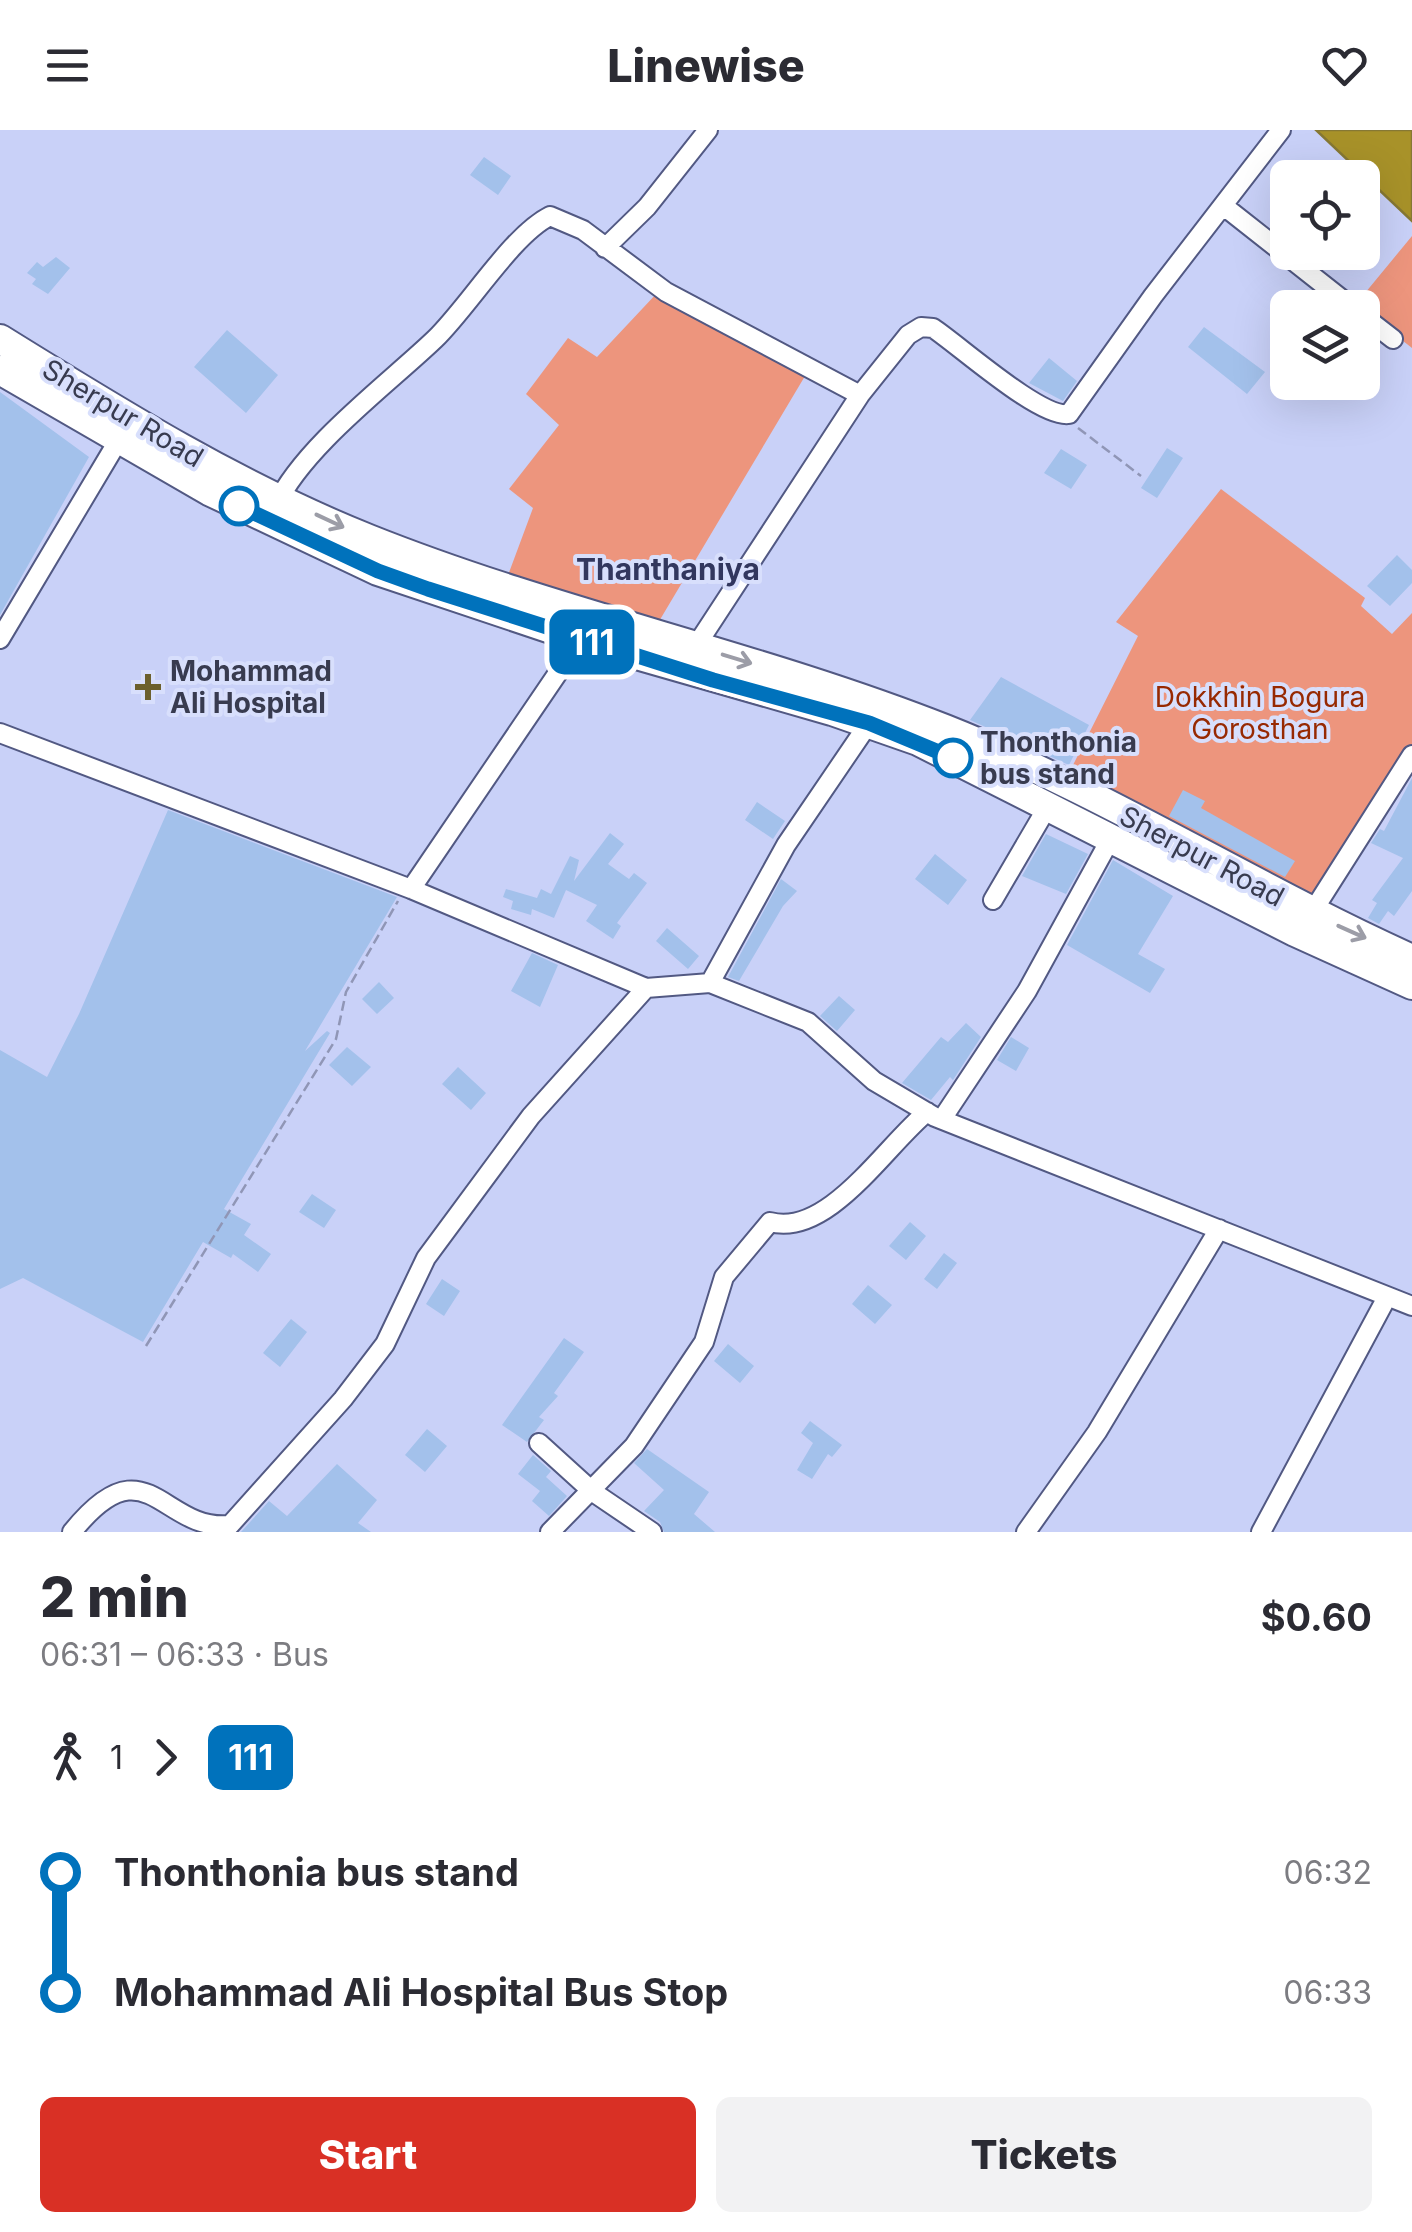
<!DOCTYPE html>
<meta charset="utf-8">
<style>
:root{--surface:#fff;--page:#f2f2f3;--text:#2b2b33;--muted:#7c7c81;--accent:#d93025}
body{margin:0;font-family:Inter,sans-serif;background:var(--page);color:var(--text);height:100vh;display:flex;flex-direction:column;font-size:38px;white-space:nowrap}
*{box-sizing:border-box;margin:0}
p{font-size:32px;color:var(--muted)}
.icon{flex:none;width:55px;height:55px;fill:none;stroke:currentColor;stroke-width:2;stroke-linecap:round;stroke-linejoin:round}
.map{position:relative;height:1402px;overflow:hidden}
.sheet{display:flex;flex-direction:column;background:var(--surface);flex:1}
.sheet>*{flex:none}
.badge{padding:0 20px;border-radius:15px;font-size:35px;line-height:65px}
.controls{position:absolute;left:1270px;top:30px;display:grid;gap:20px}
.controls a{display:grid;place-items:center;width:110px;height:110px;border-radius:15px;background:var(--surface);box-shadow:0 10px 40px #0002;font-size:50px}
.map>.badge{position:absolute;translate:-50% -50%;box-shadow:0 0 0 5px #fff}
.legs{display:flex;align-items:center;gap:15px;height:110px;padding:0 40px;font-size:32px}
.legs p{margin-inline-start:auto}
.overview{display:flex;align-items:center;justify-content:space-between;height:170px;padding:0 40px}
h1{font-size:55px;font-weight:800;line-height:75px}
.primary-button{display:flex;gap:20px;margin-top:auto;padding:20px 40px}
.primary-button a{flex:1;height:115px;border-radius:15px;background:var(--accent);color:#fff;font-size:40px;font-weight:800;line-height:115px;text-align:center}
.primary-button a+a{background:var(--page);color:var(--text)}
ul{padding:0 40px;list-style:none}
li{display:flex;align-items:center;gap:35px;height:120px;font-size:38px}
li i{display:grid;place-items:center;width:15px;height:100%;margin:0 12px;background:currentColor}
li i::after{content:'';width:25px;height:25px;margin:-12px;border:8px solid;border-radius:50%;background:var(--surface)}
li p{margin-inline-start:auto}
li:first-child i{background:linear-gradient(#0000 50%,currentColor 0)}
li:last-child i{background:linear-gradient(currentColor 50%,#0000 0)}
header{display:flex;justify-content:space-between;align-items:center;height:130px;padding:0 40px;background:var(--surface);font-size:45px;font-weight:800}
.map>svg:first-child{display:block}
</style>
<header><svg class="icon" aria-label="menu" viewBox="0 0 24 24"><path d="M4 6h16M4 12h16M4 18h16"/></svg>Linewise<svg class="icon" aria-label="heart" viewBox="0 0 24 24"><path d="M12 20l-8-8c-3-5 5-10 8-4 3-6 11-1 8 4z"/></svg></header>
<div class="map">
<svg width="1412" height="1402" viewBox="0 0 1412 1402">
<rect width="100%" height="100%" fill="#c9d1f8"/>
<path fill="#ed957d" d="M1412 106V218L1356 174Z
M658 162 808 241 658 493 507 448 533 378 509 359 559 295 526 264 568 208 597 227Z
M1221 359 1365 468 1361 476 1392 504 1412 483V617L1325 754 1309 766 1067 647 1138 506 1116 492Z"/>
<path fill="#a89229" stroke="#867834" stroke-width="2.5" d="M1316 0H1412V91Z"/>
<path fill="#a3c1eb" d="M484 27 511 46 498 65 470 45Z
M56 127 70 138 48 164 32 154 36 149 27 143 37 132 43 137Z
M1204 197 1265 242 1247 264 1188 217Z
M227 200 278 245 246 283 194 237Z
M1049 228 1077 251 1063 271 1029 253Z
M0 262 89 327 0 485Z
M1167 318 1183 328 1157 368 1141 358Z
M1061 319 1087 335 1071 359 1044 343Z
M1397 425 1412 440V453L1390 476 1367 456Z
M1001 547 1089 595 1069 635 970 590Z
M1412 648V761L1394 786 1388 781 1379 794 1368 788 1377 773 1372 770 1403 728 1371 713 1380 699 1384 701Z
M1183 660 1205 671 1201 678 1295 731 1285 747 1169 686Z
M757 672 785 691 773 709 745 690Z
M168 680 397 767 305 921 327 901 330 903 224 1079 251 1094 244 1105 271 1124 258 1142 233 1124 231 1128 203 1112 143 1212 23 1148 0 1159V920L47 947 79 884Z
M610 703 624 714 608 734 629 749 634 743 647 753 617 793 621 796 613 809 586 791 597 775 566 760 554 788 532 779 531 785 511 779 513 771 503 767 506 759 537 768 541 759 551 764 570 726 579 730 574 751Z
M1046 704 1088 724 1066 764 1022 746Z
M935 724 967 750 948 775 915 749Z
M1113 730 1173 766 1138 824 1165 839 1150 863 1067 815Z
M781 749 797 761 783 776 739 851 728 847Z
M667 798 699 826 688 839 656 811Z
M532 823 558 835 540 877 511 861Z
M379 852 394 868 377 884 362 869Z
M839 866 855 880 837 901 820 886Z
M966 893 981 907 953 950 950 947 931 970 902 953 941 907 948 912Z
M1011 907 1029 918 1016 941 997 930Z
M347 917 371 937 352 956 329 935Z
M458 937 486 963 471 980 442 954Z
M312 1064 336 1080 324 1098 299 1082Z
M910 1092 926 1106 906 1130 889 1116Z
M944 1123 957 1133 937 1159 924 1149Z
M442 1149 460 1161 444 1186 426 1174Z
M868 1155 892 1175 875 1194 852 1174Z
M291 1189 307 1202 280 1237 263 1223Z
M564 1208 584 1222 554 1263 558 1266 539 1287 544 1290 527 1312 502 1295Z
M728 1214 754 1236 740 1253 714 1231Z
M810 1291 842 1315 832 1327 828 1324 812 1349 797 1340 813 1313 801 1303Z
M427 1299 447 1316 425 1342 405 1325Z
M647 1319 709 1362 694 1384 715 1402H664L660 1392 644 1381 664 1360 634 1333Z
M533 1325 551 1341 546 1347 567 1366 549 1386 532 1371 540 1361 518 1344Z
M337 1334 377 1370 358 1393 371 1402H241L269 1371 287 1386Z"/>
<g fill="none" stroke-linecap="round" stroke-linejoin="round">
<defs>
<path id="minor" d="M1225 77 1353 178
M605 118 647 77 708 0
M1362 185 1393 209
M276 375C304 316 388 254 435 209 469 176 512 105 550 86L583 100 666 162 860 265
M0 509 118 311
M692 522 860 265 908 205 921 197 933 198C960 216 1041 289 1069 284L1153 166 1281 0
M0 603 411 759 646 858 710 853 808 892 874 951 935 987 1412 1176
M411 759 581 509
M993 770 1048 676
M1311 784 1412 625
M710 853 786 715 869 593
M942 989 1027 861 1111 708
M539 1313 593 1362 652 1402
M72 1402C147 1309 161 1402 230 1395L343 1269 385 1214 426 1128 531 986 646 858
M550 1402 634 1316 704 1212 724 1147 770 1092C828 1108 886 1015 927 982
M1026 1402 1097 1302 1219 1099
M1261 1402 1387 1167"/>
<path id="highway" d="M0 209C119 283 238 357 369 409 557 484 757 525 945 599 1106 663 1254 758 1412 829
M0 240 209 361 378 441 581 509 832 581 918 611 1295 802 1412 855"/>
</defs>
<use href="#minor" stroke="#525983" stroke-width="22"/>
<use href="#highway" stroke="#525983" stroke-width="32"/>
<path stroke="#9096b6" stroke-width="2.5" stroke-dasharray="10 5" stroke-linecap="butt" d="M1078 298 1141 346
M146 1216 336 909 346 862 398 771"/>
<use href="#minor" stroke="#fff" stroke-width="18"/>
<use href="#highway" stroke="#fff" stroke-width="28"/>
</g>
<defs><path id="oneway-shaft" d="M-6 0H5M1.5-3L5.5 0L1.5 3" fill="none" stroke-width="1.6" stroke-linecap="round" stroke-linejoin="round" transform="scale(2.5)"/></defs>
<g stroke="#9c9da7">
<use href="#oneway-shaft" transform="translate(330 391) rotate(25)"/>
<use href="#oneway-shaft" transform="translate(737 529) rotate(17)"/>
<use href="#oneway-shaft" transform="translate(1352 802) rotate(24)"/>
</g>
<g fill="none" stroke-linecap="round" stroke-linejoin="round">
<defs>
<path id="line-1" d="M239 376 378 441 428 459 713 550 869 593 953 628"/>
</defs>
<use href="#line-1" stroke="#fff" stroke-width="22"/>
<use href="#line-1" stroke="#0072bc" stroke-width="15"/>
</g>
<g fill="#fff" stroke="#0072bc" stroke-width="5">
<circle cx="239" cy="376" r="18"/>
<circle cx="953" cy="628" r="18"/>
</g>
<path fill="#6c602d" stroke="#d8dffc" stroke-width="4" d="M143 542h10v10h10v10h-10v10h-10v-10h-10v-10h10z"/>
<g text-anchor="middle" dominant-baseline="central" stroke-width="8" stroke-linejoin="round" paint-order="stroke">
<g font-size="28" fill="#383b4f" stroke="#d8dffc">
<text transform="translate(123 283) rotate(31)">Sherpur Road</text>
<text transform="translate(1202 726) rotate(28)">Sherpur Road</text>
</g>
<g font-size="28" font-weight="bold" fill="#383b4f" stroke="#d8dffc" text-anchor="start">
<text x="170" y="541">Mohammad<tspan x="170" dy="32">Ali Hospital</tspan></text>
</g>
<g font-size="28" fill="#972902" stroke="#d8dffc">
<text x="1260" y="567">Dokkhin Bogura<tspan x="1260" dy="32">Gorosthan</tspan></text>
</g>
<g font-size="28" font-weight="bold" fill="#383b4f" stroke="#d8dffc" text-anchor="start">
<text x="980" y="612">Thonthonia<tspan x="980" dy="32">bus stand</tspan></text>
</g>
<g font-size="30" font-weight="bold" fill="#32375e" stroke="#d8dffc">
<text x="668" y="439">Thanthaniya</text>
</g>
</g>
</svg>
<div class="controls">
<a><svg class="icon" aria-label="locate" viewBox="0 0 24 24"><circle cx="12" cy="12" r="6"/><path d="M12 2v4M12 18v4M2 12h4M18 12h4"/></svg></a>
<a><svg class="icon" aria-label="layers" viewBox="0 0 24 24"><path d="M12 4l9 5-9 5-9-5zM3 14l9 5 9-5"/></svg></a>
</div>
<b class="badge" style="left:592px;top:512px;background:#0072bc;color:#fff">111</b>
</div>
<section class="sheet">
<div class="overview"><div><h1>2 min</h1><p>06:31 – 06:33 · Bus</p></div><b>$0.60</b></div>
<div class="legs"><svg class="icon" aria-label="walk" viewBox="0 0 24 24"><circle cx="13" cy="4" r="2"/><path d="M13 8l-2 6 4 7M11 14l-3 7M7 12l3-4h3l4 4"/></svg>1<svg class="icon" aria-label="forward" viewBox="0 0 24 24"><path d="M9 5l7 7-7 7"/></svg><b class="badge" style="background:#0072bc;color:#fff">111</b></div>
<ul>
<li><i style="color:#0072bc"></i><b>Thonthonia bus stand</b><p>06:32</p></li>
<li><i style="color:#0072bc"></i><b>Mohammad Ali Hospital Bus Stop</b><p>06:33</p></li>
</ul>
<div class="primary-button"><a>Start</a><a>Tickets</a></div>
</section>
